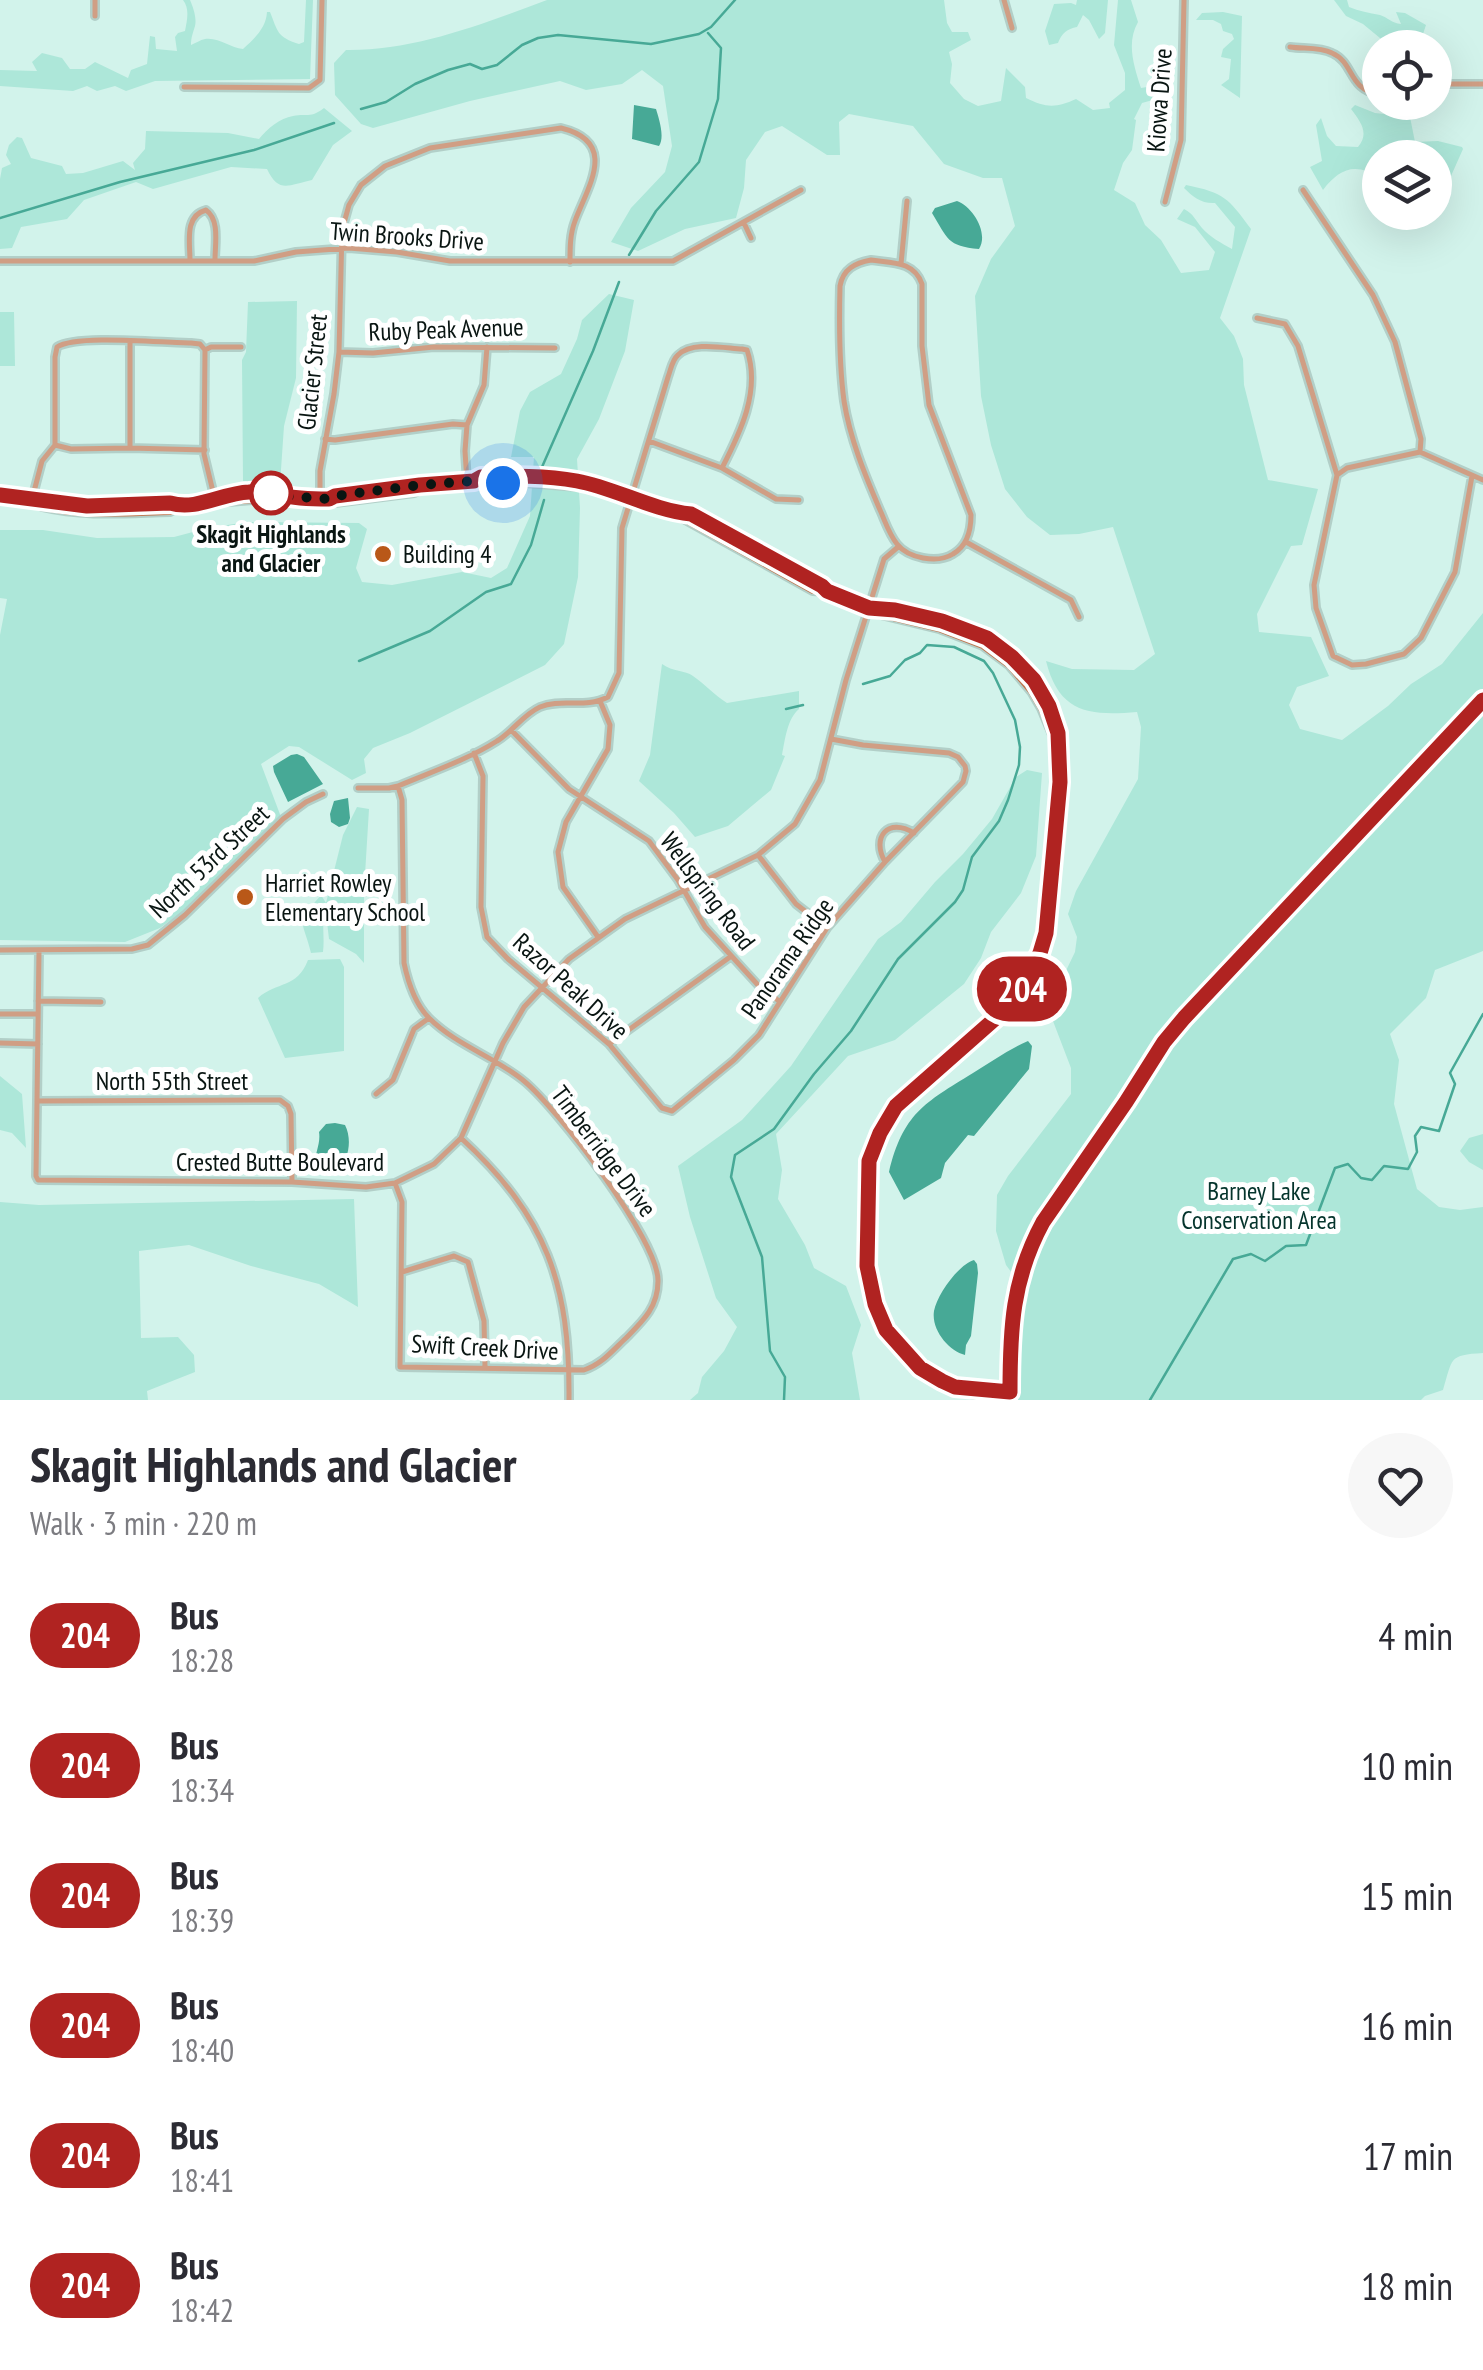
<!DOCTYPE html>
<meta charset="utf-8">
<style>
:root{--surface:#fff;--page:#f7f7f7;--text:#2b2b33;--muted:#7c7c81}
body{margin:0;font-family:"PT Sans Narrow",sans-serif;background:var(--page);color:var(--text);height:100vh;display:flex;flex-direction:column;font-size:38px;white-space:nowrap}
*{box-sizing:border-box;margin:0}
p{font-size:32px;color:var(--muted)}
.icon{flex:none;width:55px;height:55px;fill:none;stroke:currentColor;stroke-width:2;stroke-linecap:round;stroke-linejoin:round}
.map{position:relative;height:1400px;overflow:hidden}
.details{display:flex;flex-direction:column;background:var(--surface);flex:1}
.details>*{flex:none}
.badge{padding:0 20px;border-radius:32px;font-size:35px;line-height:65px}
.fabs{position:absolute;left:1362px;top:30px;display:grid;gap:20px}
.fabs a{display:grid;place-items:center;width:90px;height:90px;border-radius:50%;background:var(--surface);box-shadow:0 10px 40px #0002;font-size:50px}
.you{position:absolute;width:50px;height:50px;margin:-25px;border:8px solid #fff;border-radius:50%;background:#1a73e8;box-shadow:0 0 0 15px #1a73e833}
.map>.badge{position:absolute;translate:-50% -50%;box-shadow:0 0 0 5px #fff}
.round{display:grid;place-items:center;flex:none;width:105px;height:105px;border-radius:52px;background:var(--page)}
.overview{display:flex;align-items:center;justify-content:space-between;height:170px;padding:0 30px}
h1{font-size:48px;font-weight:600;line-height:75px}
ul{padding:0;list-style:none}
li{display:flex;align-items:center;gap:30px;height:130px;padding:0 30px}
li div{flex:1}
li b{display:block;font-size:38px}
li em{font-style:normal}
li .badge{min-width:110px;font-weight:700;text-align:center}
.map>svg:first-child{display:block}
</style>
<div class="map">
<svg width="1483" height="1400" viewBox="0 0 1483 1400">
<rect width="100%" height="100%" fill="#d2f3eb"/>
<path fill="#ade7d9" d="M183 0H190C193 7 197 18 195 26 193 33 191 37 191 45 196 43 200 40 205 39 219 37 230 48 243 49 255 38 266 28 267 12H270C278 32 277 37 299 44L304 42 306 0H313L310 79 155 81 126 91 115 86 97 91 87 86 73 91 0 86V70L37 71 32 62 42 53 62 58 70 69H85L95 62 128 78 131 70 147 64 150 36 155 37 156 49 177 51 175 37 178 33 185 31C187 20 190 9 183 0Z
M547 0H944L947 23 952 32H968L971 40 949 52 952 64 950 83 964 99 978 106 1001 101 1006 68 1025 87 1026 98C1046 108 1056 108 1076 99L1093 110 1110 108 1109 103 1125 90V73L1114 45 1118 0H1131L1138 22C1126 43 1134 66 1141 88L1165 84 1167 96 1142 103 1134 119 1136 120 1132 150 1123 163 1114 190 1135 203 1145 225 1161 240 1181 273 1209 270 1215 252 1195 227 1177 219 1184 209C1194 214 1195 220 1202 228 1210 237 1221 243 1232 249L1235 227 1215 203C1202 204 1193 197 1184 188L1186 185C1225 193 1228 198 1251 229L1220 318 1234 336 1243 359 1244 385 1268 480 1318 489 1302 545 1291 546 1257 614 1259 632 1311 637 1329 676 1297 687 1289 705 1300 729 1342 740 1388 706 1411 684 1442 664 1483 613V951L1435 970 1426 998 1390 1034 1399 1060 1394 1104 1417 1189 1439 1207 1460 1210 1483 1207V1353C1448 1355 1453 1358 1443 1390L1425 1396 1421 1400H1018L1019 1302 1023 1288 1006 1265 996 1231 997 1195 1008 1176 1071 1094V1068L1048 1008 1075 952 1077 937 1068 914 1076 891 1138 779 1141 727 1137 712C1089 716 1059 713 1046 661L1072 669 1134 670 1155 654 1113 527 1079 534 1050 535 1027 517 1005 489 991 445 981 396 975 296 991 259 1015 226 1002 178H983L944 164 913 126 849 114 839 122 840 155H827L782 126 765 132 746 160 744 188 736 218 685 229 638 251 611 242 631 208 665 172 672 146 663 86 642 70 622 84 586 90 560 81 470 101 373 128 361 124 335 95 334 63 346 50C414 51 483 24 547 0Z
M1077 0H1108L1105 33 1099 39 1089 20 1083 15 1077 27C1067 29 1062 33 1058 43L1049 45 1045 31 1054 4 1071 3 1076 5Z
M1334 0H1347L1349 7C1359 11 1369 13 1380 15 1389 18 1391 23 1401 24L1396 12 1405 13 1426 25 1423 34 1386 43 1363 24 1346 16Z
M1223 12 1242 16 1240 98 1221 85 1229 79 1231 59 1221 57 1223 49 1234 39 1232 34 1223 31 1221 24 1213 20H1196L1202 13Z
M1355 105 1375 113 1410 117 1415 142 1438 141 1462 147 1463 149 1447 185 1435 194V158H1380V179C1356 161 1339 169 1323 190L1310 167 1322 161 1316 125 1321 118 1327 136 1336 146 1358 147C1370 133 1360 121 1351 109Z
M324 108 352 131 333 145 312 180C288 185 279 194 267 169L231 167 153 189 136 182 84 200 67 219 21 227 12 248 0 249V179L2 168 11 164 6 155 9 145 17 137 22 138 31 158 62 166 66 174 83 173 123 161 135 170 133 163 145 149 146 131 228 133 259 139C267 129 280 118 293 116 307 113 310 119 324 108Z
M609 294 634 300 625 351 599 419 577 459 580 508 578 577 564 644 545 665 410 733 373 748 364 759 366 773 352 780 299 747 289 746 261 764 281 817 200 899 160 928 125 942 0 940V635L7 599 0 598V530H43L97 538 174 537 208 528 247 522 359 523 367 529 356 568 362 582 392 585 462 572 491 578 507 568 530 516 534 457H511L520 411 530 392 561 374 577 339 582 320Z
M297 301 296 378 284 426 280 484 243 481 242 360 246 352 248 302Z
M0 312H14L15 366H0Z
M662 664C673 672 685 670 693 676 705 684 714 695 727 703L799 691V709C787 719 785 740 782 755L785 756 771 790 728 826 695 837 674 813 639 781 650 755Z
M1027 770 1042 773 1036 856 1021 893 991 932 981 958 964 984 895 1040 848 1056 776 1134 782 1170 778 1199 805 1245 814 1268 846 1286 861 1325 852 1353 860 1400H690L698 1393 702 1377 724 1351 737 1327 716 1298 690 1217 678 1166 742 1120 791 1066 878 939 901 922 935 882 963 854 992 819 1016 777Z
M357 807 369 809 364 891V963L356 954 329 939 325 905C321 919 325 936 323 952L311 953C303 919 294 927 321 895L326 903 343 835Z
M340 959 344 967V1051L285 1058 258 998C277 981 297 989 308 960Z
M0 1076 22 1094 26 1148 12 1133 0 1130Z
M1483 1134V1170L1469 1162 1460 1151 1469 1138Z
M354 1199 358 1307 319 1284 251 1266 189 1245 139 1251 141 1338 178 1337 194 1355 195 1372 147 1391 148 1400H0V1202L39 1205Z"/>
<path fill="#47a996" d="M634 105 656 109C659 119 665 137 659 146L632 139Z
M957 201C973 207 989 233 979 249 947 246 948 239 932 213L935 208Z
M297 754 304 757 323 784 288 802 274 772 273 766 291 755Z
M348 798 350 818 348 824 339 827 331 822 330 814 334 801Z
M1028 1041 1032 1046 1029 1069 974 1136 968 1135 945 1163 941 1178 904 1200 889 1172C903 1114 924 1103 973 1073 991 1062 1009 1049 1028 1041Z
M335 1123 345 1125C350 1135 350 1147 346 1158H343L336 1166 317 1168 315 1167C314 1154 321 1144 319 1132L326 1124Z
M974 1260 977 1264 978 1273 971 1336 966 1345 965 1355C949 1351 931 1330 934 1311 937 1295 958 1265 974 1260Z"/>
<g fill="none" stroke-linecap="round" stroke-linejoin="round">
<path stroke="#47a996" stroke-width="2.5" d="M361 109 386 102 415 84 448 70 470 64 482 69 497 65 522 45 538 38 558 35 651 44 699 34 711 27 735 0
M0 218 120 182 254 150 334 123
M629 255 656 211 699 162 718 99 721 48 708 33
M542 467 593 351 619 282
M359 661 430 631 486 592 511 584 531 545 544 500
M786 709 803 705
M784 1400 785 1377 770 1351 762 1257 731 1177 735 1155 774 1129 814 1074 851 1031 898 959 955 902 963 890 972 857 999 821 1008 800 1019 765 1020 747 1015 720 993 673 984 661 954 647 927 645 920 653 905 660 890 676 863 684
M1150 1400 1233 1259 1251 1254 1265 1261 1286 1246 1306 1245 1335 1168 1348 1164 1361 1178 1372 1180 1384 1166 1408 1169 1417 1152 1415 1136 1421 1127 1439 1131 1455 1084 1450 1073 1483 1014"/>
<defs>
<path id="street" d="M95 0V16
M1004 0 1012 28
M1290 47C1303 49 1320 47 1332 53 1355 63 1347 89 1380 95
M1435 86 1444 84H1483
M184 87 309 88 320 80 322 0
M1303 190 1373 295 1395 342 1421 439 1420 452
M1165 202 1181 140 1184 0
M744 223 751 238
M871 260C892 263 914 261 922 284V346L929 405 971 515C971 531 967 546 953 554 937 564 908 558 897 544 889 534 885 521 880 510 865 475 850 439 844 401 839 363 839 324 840 286 843 269 855 263 871 260Z
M0 261H254L296 252 349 248 397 252 450 261H673L801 190
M190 261C190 242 184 216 206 210 220 220 215 244 215 260
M901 264 907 201
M1257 318 1285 324 1298 346 1337 475 1314 585 1316 608 1333 656 1352 665 1366 664 1404 654 1421 638 1455 572 1472 476
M205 350 211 347H241
M339 352 373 353 434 347 555 348
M325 439 335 440 453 424 467 425
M649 441 722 468 776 499 799 500
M55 445 71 449 130 448 205 450
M130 448V342
M1337 475 1347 468 1420 452 1483 480
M467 482 465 451 467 425 484 385 487 347
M32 499 42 461 55 445V357L57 347C77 334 163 343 191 343L200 344 205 350 204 454 215 500
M320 499V471L334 394 339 352 342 230 349 205 361 185 385 166 430 148 561 128C619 142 588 186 575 221 570 234 570 248 570 262
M966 542 1071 600 1079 617
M511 730 569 789 649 841 678 880 705 927 758 985 779 1001
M474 753 483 776 481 907 487 937 508 959 609 1044 662 1108 672 1111 734 1060 759 1035 827 928 885 862 963 782 966 771 965 766 958 757 949 753 863 745 831 739
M358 788H389L398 786C431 772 467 760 497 741 512 732 524 714 540 707 561 698 585 709 608 697L619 673 622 528 668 377C671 369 672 360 678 355 692 341 724 348 742 349L747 350C761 391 740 433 722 468
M758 855 796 904 827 928
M885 862C871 837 888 817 914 833
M598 937 563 887 558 852 566 822 608 749 610 725 600 701
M0 950 132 949 148 945 185 915 283 819 306 802 323 794
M39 951 36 1176 38 1180 292 1182 366 1187 395 1183 434 1164 461 1138 503 1043 524 1007 569 959 625 919 758 855 795 824 820 780 846 680 884 559 898 547
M38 1001 101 1002
M0 1014H38
M0 1043 38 1044
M609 1044 730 957
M376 1094 393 1080 414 1029 429 1018
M38 1101 280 1100 288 1106 291 1114 292 1182
M461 1138C547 1217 570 1284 569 1400
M395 1183 402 1202 400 1367 584 1370C602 1364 612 1351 626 1338 643 1321 658 1307 658 1281 659 1241 557 1108 524 1081 495 1057 456 1045 429 1018 415 1004 408 982 404 963L402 800 398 786
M402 1272 454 1256 468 1262 484 1321 485 1367"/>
<path id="secondary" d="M474 481 481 477 529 476 582 481 632 497 673 512 813 590 827 591
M0 495 87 506 170 503C200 512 227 491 257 491 265 491 272 494 280 495 296 499 313 499 329 499L335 502 414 492 427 486
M222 499 228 501 278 497
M329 499 420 485C439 488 460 479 478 484L527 482 577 486 587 485
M39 501 42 506C84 516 126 512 170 511L178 506
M673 512 691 514 698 517 827 591 881 614 939 628 983 645 1010 665 1032 691 1042 708 1057 744
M869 607C942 607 1047 652 1058 734 1063 764 1059 795 1056 826 1053 862 1050 897 1046 933 1039 956 1030 983 1014 1002 996 1022 966 1046 945 1063 928 1077 907 1091 894 1109 870 1144 867 1177 867 1218 867 1238 866 1259 869 1279 880 1348 933 1389 1000 1400
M960 1388 1010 1392
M1010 1400C1010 1334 1010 1281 1043 1222L1126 1103 1164 1042 1184 1018 1483 700"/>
</defs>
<use href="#street" stroke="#b2cfc8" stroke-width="10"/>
<use href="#secondary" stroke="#b2cfc8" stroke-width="12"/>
<use href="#street" stroke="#d09e84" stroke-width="5"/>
<use href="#secondary" stroke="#bf764f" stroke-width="8"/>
</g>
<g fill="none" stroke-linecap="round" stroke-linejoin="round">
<defs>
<path id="line" d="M0 495 87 506 170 503C197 511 222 493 249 492 260 491 270 493 281 495 296 499 313 499 329 499L335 496 420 485 474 481 481 477C513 476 545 475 577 481 615 488 652 510 691 514L822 586 827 591 869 608 895 610 942 621 987 638 1012 657 1034 680 1049 706 1058 733 1060 782 1046 933 1040 953 1014 1002 896 1106 880 1133 869 1161 867 1266 875 1304 886 1330 920 1368 942 1381 955 1387 1010 1392C1010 1329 1012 1279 1043 1222L1126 1102 1164 1042 1184 1018 1483 700"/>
</defs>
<use href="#line" stroke="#fff" stroke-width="22"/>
<use href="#line" stroke="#b02321" stroke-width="15"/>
<path stroke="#091512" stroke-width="10" stroke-dasharray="0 18" d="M271 493 282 496 329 499 335 496 420 485 474 481 478 484 503 483"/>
</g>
<circle fill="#fff" stroke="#b02321" stroke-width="5" cx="271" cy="493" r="20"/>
<g fill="#b95818" stroke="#fff" stroke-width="4">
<circle cx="383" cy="554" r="10"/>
<circle cx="245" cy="897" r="10"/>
</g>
<g text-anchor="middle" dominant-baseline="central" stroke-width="10" stroke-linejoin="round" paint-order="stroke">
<g font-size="25" fill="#091512" stroke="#fff">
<text transform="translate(1159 100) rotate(-86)">Kiowa Drive</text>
<text transform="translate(407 236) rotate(4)">Twin Brooks Drive</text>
<text transform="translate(446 329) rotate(-2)">Ruby Peak Avenue</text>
<text transform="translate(312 372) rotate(-84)">Glacier Street</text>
<text transform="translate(209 861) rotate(-43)">North 53rd Street</text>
<text transform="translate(708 891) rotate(53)">Wellspring Road</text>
<text transform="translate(787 958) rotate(-55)">Panorama Ridge</text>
<text transform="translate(571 986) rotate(42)">Razor Peak Drive</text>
<text x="172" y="1081">North 55th Street</text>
<text transform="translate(604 1151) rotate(53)">Timberridge Drive</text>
<text x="280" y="1162">Crested Butte Boulevard</text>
<text transform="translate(485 1347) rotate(3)">Swift Creek Drive</text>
</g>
<g font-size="25" font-weight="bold" fill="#091512" stroke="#fff">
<text x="271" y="534">Skagit Highlands<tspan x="271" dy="29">and Glacier</tspan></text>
</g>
<g font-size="25" fill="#091512" stroke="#fff" text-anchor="start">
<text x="403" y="554">Building 4</text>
<text x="265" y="883">Harriet Rowley<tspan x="265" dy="29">Elementary School</tspan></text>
</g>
<g font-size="25" fill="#05342c" stroke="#fff">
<text x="1259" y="1191">Barney Lake<tspan x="1259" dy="29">Conservation Area</tspan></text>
</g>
</g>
</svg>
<div class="fabs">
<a><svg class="icon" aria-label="locate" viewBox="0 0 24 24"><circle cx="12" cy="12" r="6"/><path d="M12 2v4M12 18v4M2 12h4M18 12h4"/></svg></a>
<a><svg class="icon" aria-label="layers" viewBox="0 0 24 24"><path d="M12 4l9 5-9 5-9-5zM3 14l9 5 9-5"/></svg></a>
</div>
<div class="you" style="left:503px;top:483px"></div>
<b class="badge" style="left:1022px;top:989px;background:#b02321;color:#fff">204</b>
</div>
<section class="details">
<div class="overview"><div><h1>Skagit Highlands and Glacier</h1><p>Walk · 3 min · 220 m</p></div><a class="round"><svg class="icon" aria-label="heart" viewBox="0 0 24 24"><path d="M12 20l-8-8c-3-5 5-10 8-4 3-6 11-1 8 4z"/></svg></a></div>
<ul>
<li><span class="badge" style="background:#b02321;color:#fff">204</span><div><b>Bus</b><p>18:28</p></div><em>4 min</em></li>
<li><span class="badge" style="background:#b02321;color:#fff">204</span><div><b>Bus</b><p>18:34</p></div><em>10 min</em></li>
<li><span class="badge" style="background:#b02321;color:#fff">204</span><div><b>Bus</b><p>18:39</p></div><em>15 min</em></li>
<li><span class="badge" style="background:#b02321;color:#fff">204</span><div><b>Bus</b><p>18:40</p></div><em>16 min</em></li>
<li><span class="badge" style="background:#b02321;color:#fff">204</span><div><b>Bus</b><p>18:41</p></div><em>17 min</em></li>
<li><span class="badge" style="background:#b02321;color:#fff">204</span><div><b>Bus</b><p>18:42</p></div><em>18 min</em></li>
</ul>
</section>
